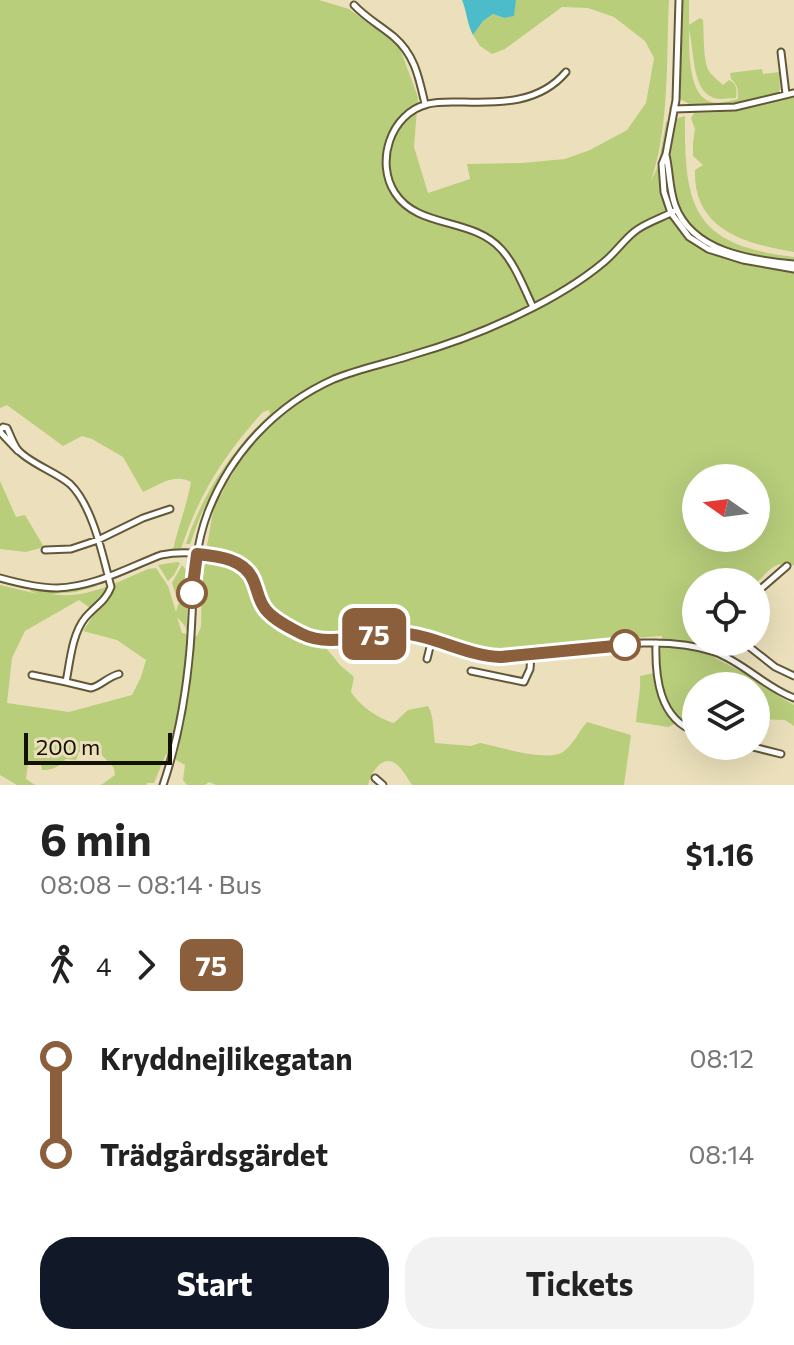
<!DOCTYPE html>
<meta charset="utf-8">
<style>
:root{--surface:#fff;--page:#f2f2f2;--text:#222;--muted:#767676;--accent:#111827}
body{margin:0;font-family:Commissioner,sans-serif;background:var(--page);color:var(--text);height:100vh;display:flex;flex-direction:column;font-size:30px;white-space:nowrap}
*{box-sizing:border-box;margin:0}
p{font-size:26px;color:var(--muted)}
.icon{flex:none;width:44px;height:44px;fill:none;stroke:currentColor;stroke-width:2;stroke-linecap:round;stroke-linejoin:round}
.map{position:relative;height:785px;overflow:hidden}
.panel{display:flex;flex-direction:column;background:var(--surface);flex:1}
.panel>*{flex:none}
.badge{padding:0 16px;border-radius:12px;font-size:28px;line-height:52px}
.needle{width:52px;rotate:284deg}
.tools{position:absolute;left:682px;top:464px;display:grid;gap:16px}
.tools a{display:grid;place-items:center;width:88px;height:88px;border-radius:50%;background:var(--surface);box-shadow:0 8px 32px #0002;font-size:40px}
.scale{position:absolute;left:24px;bottom:20px;width:148px;box-sizing:border-box;padding-left:8px;border:4px solid #131004;border-top:0;font-size:22px;line-height:28px;white-space:nowrap;color:#131004;-webkit-text-stroke:6px #ebe0bb;paint-order:stroke}
.map>.badge{position:absolute;translate:-50% -50%;box-shadow:0 0 0 4px #fff}
.legs{display:flex;align-items:center;gap:12px;height:88px;padding:0 40px;font-size:26px}
.legs p{margin-inline-start:auto}
.summary{display:flex;align-items:center;justify-content:space-between;height:136px;padding:0 40px}
h1{font-size:44px;font-weight:700;line-height:60px}
.primary-button{display:flex;gap:16px;margin-top:auto;padding:16px 40px}
.primary-button a{flex:1;height:92px;border-radius:32px;background:var(--accent);color:#fff;font-size:32px;font-weight:700;line-height:92px;text-align:center}
.primary-button a+a{background:var(--page);color:var(--text)}
ul{padding:0 40px;list-style:none}
li{display:flex;align-items:center;gap:28px;height:96px;font-size:30px}
li i{display:grid;place-items:center;width:12px;height:100%;margin:0 10px;background:currentColor}
li i::after{content:'';width:20px;height:20px;margin:-10px;border:6px solid;border-radius:50%;background:var(--surface)}
li p{margin-inline-start:auto}
li:first-child i{background:linear-gradient(#0000 50%,currentColor 0)}
li:last-child i{background:linear-gradient(currentColor 50%,#0000 0)}
.map>svg:first-child{display:block}
</style>
<div class="map">
<svg width="794" height="785" viewBox="0 0 794 785">
<rect width="100%" height="100%" fill="#ebe0bb"/>
<path fill="#b8ce7b" fill-rule="evenodd" d="M0 0H319L349 9 399 46 418 97 414 147 428 193 470 179 467 164 522 163 565 159 590 150 627 130 646 103 654 58 645 41 614 17 588 8 562 7 505 49 492 54 480 46 473 35 483 21 493 14 503 18 513 16 516 0H669C666 60 670 124 651 181L658 166 666 122 685 116C684 209 694 245 794 257V565L791 566C776 559 767 573 756 583L696 582V642H716L715 658 762 682 780 697 794 705V726L785 720 756 719V686H696V726L685 719 668 727 636 722C637 706 641 692 640 676L659 672 662 636 562 643 493 650 435 633 381 626 330 636 326 648 341 666 354 677 351 692C360 706 379 719 394 723L408 710 428 706C434 716 433 731 435 743L471 746 480 743C499 747 548 762 563 752 574 744 579 731 587 722L631 735 624 785H412C404 773 393 750 377 767 372 773 370 777 368 785H216L209 782 205 785H187L183 780 185 765 166 754 154 783H147L146 785H101L115 775 114 768 98 751 89 755 79 752 76 760 66 759C59 767 53 770 42 770L41 764H28L26 779 35 785H17L0 775V585L38 594 30 591V588L60 590 95 584 97 586 76 592 52 594C85 600 118 582 148 569L156 568 168 586 176 612 178 605 187 595V633L185 626 177 617 182 633 197 636 201 627 202 575 213 511 226 485 251 443 272 422 270 416C234 451 206 494 191 542L190 544H186C201 496 233 448 270 414L269 410 263 412C224 455 199 494 181 549L173 550C178 527 187 505 191 482 174 473 159 485 143 492L123 457 92 439 82 436 63 446 7 405 0 408ZM696 478H756V538H696ZM79 600 90 608 93 616 83 631 117 640 146 660 141 677 132 695 69 712 7 703 12 658 25 631Z
M682 0H689V25L700 18 703 20C704 32 703 63 709 71 712 76 718 80 723 85L729 80C737 84 737 89 736 98 727 98 717 101 710 96 692 87 694 48 689 30 689 49 688 96 711 102 719 104 729 101 738 99 738 90 738 85 731 79L730 73 762 69 763 74 779 72 780 90 778 93 724 105 693 106 680 99Z
M794 97V252C746 244 693 230 695 170L703 165 693 156V143L695 129 691 118 694 113 725 112Z
M0 481 16 517 25 515 44 547 26 552 0 549Z
M177 562 180 563 174 575 168 581 158 565Z
M182 565 186 570 184 594 178 602 172 583Z"/>
<path fill="#4cbbca" d="M462 0H516L514 16 504 18 493 14 483 21 473 35C467 24 467 12 462 0Z"/>
<g fill="none" stroke-linecap="round" stroke-linejoin="round">
<defs>
<path id="minor" d="M679 0 676 100 666 154 662 164 664 192 671 213 689 237 708 249 743 260 794 269
M354 5C366 18 381 26 394 37 415 55 419 78 425 104
M781 52 786 94
M674 109 735 107 794 93
M666 155C670 172 669 188 675 205 692 252 751 260 794 264
M533 307C524 288 515 264 501 249 472 217 418 229 395 193 375 163 390 113 428 104 439 101 453 102 464 102 501 103 540 103 566 72
M18 451 1 433 0 430 3 427 7 428C10 434 13 444 18 450 29 463 56 472 70 484 93 506 103 557 111 587 106 601 94 607 85 618 72 634 70 662 66 682L91 688C101 686 107 677 119 674
M45 550 71 549 98 540 143 518 170 509
M0 578C18 583 38 588 57 588 94 587 127 568 161 555 185 550 240 553 252 577 264 599 255 606 281 622 291 628 302 636 314 638 337 644 358 634 381 633 391 632 402 633 412 634 442 639 470 656 501 657 568 655 650 630 715 652 744 663 765 687 794 698
M756 593 787 566
M656 643C655 677 659 719 696 732
M747 645 775 667 794 676
M427 659 432 639
M471 671 524 682 530 669 531 655
M32 675 66 682
M749 746 781 754
M375 778 383 785
M163 785C178 741 186 695 190 649 194 602 191 556 208 512 231 453 276 405 334 379 358 369 384 364 409 356 448 345 486 331 522 313 551 299 579 283 604 262 615 253 623 241 634 232 646 222 663 218 676 210"/>
</defs>
<use href="#minor" stroke="#625838" stroke-width="9"/>
<use href="#minor" stroke="#fff" stroke-width="5"/>
</g>
<g fill="none" stroke-linecap="round" stroke-linejoin="round">
<defs>
<path id="line-1" d="M192 593 197 554C218 556 246 559 254 582 258 592 259 602 266 610 274 620 290 628 302 634 332 649 367 631 399 633 434 635 466 656 501 657L625 645"/>
</defs>
<use href="#line-1" stroke="#fff" stroke-width="18"/>
<use href="#line-1" stroke="#8b5e3c" stroke-width="12"/>
</g>
<g fill="#fff" stroke="#8b5e3c" stroke-width="4">
<circle cx="192" cy="593" r="14"/>
<circle cx="625" cy="645" r="14"/>
</g>
</svg>
<div class="tools">
<a><svg class="needle" viewBox="-14 -14 28 28"><path d="M0-13l5 13h-10z" fill="#e53935"/><path d="M0 13l5-13h-10z" fill="#767676"/></svg></a>
<a><svg class="icon" aria-label="locate" viewBox="0 0 24 24"><circle cx="12" cy="12" r="6"/><path d="M12 2v4M12 18v4M2 12h4M18 12h4"/></svg></a>
<a><svg class="icon" aria-label="layers" viewBox="0 0 24 24"><path d="M12 4l9 5-9 5-9-5zM3 14l9 5 9-5"/></svg></a>
</div>
<div class="scale">200 m</div>
<b class="badge" style="left:374px;top:634px;background:#8b5e3c;color:#fff">75</b>
</div>
<section class="panel">
<div class="summary"><div><h1>6 min</h1><p>08:08 – 08:14 · Bus</p></div><b>$1.16</b></div>
<div class="legs"><svg class="icon" aria-label="walk" viewBox="0 0 24 24"><circle cx="13" cy="4" r="2"/><path d="M13 8l-2 6 4 7M11 14l-3 7M7 12l3-4h3l4 4"/></svg>4<svg class="icon" aria-label="forward" viewBox="0 0 24 24"><path d="M9 5l7 7-7 7"/></svg><b class="badge" style="background:#8b5e3c;color:#fff">75</b></div>
<ul>
<li><i style="color:#8b5e3c"></i><b>Kryddnejlikegatan</b><p>08:12</p></li>
<li><i style="color:#8b5e3c"></i><b>Trädgårdsgärdet</b><p>08:14</p></li>
</ul>
<div class="primary-button"><a>Start</a><a>Tickets</a></div>
</section>
